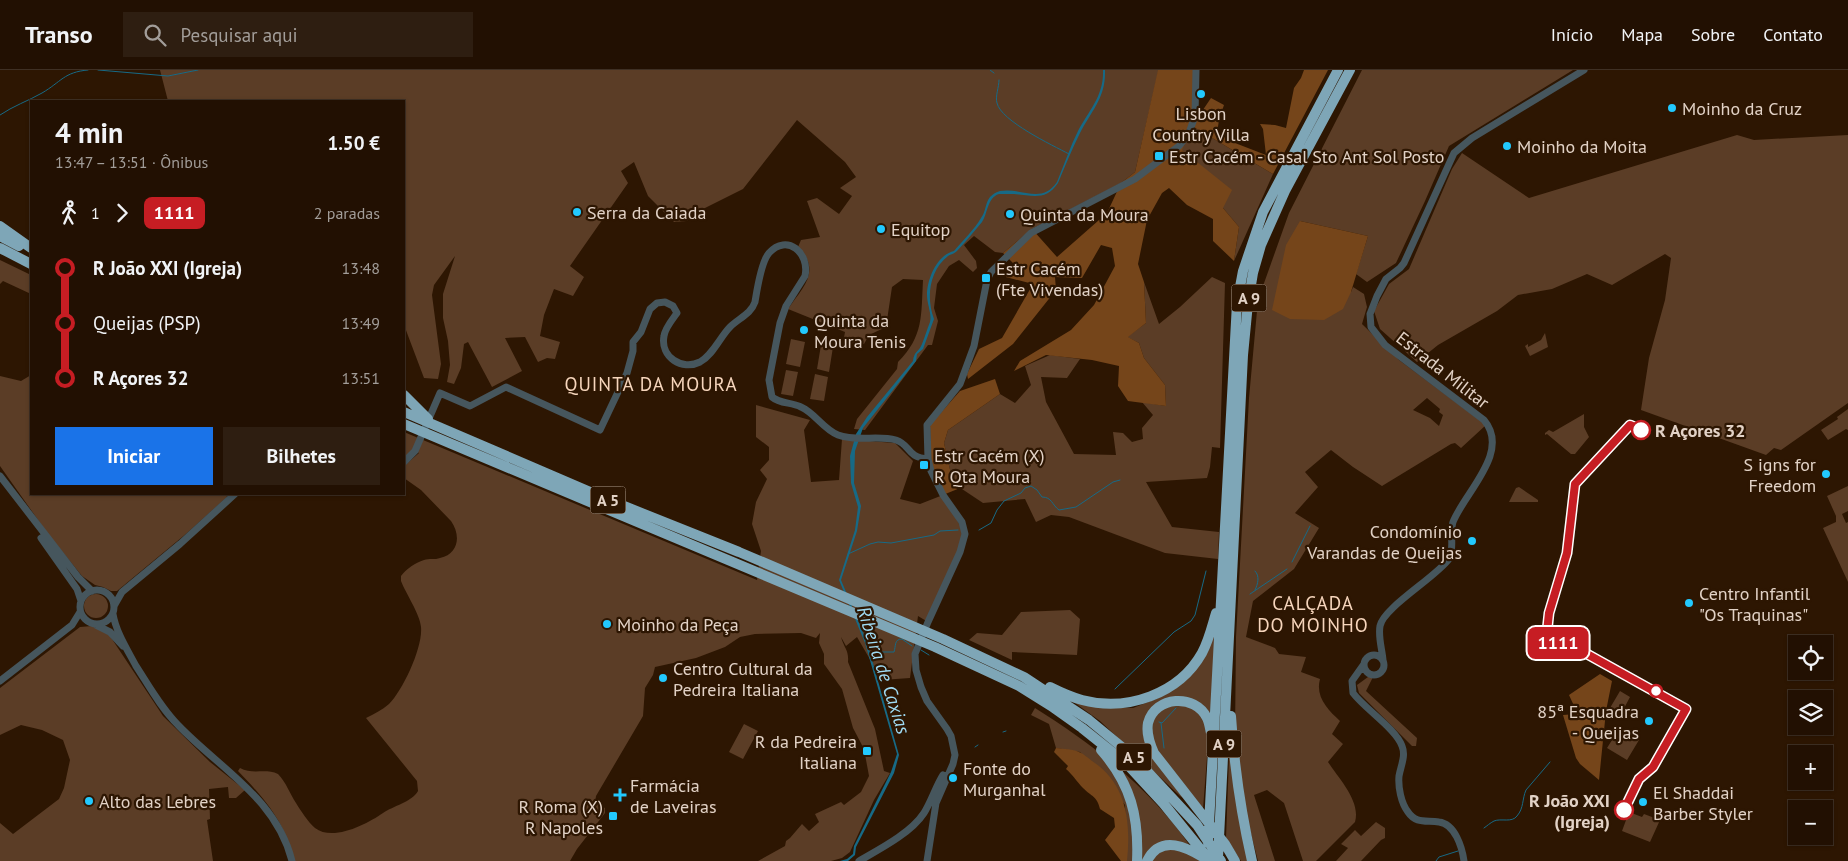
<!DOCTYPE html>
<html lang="pt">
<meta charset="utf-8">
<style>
:root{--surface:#221002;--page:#2e1e11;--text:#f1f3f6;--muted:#a29d99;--line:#3f3024;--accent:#1a73e8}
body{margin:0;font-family:"PT Sans",sans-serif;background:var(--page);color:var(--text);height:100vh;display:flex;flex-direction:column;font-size:19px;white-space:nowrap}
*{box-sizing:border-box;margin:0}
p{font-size:16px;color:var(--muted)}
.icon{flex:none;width:28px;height:28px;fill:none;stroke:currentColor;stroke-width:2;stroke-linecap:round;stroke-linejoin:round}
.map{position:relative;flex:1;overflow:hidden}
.panel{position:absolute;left:30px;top:30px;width:375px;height:395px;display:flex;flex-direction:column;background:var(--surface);border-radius:0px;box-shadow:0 1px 4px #0004,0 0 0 1px var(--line)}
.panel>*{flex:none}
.badge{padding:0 10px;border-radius:8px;font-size:18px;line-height:32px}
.buttons{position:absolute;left:1788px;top:565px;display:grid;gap:10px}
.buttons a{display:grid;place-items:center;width:45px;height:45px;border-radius:0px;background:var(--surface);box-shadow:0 1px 4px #0004,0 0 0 1px var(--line);font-size:25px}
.map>.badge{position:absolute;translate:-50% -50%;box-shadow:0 0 0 2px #fff}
.legs{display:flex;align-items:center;gap:8px;height:55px;padding:0 25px;font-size:16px}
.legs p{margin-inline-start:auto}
.head{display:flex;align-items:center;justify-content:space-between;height:85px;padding:0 25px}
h1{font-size:28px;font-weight:800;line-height:38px}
.primary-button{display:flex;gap:10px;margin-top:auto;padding:10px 25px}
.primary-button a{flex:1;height:58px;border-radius:0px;background:var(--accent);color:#fff;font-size:20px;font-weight:800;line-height:58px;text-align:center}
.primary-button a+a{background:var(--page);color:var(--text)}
ul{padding:0 25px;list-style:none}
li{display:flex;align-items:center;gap:18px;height:55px;font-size:19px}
li i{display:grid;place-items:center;width:8px;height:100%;margin:0 6px;background:currentColor}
li i::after{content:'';width:12px;height:12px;margin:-6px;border:4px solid;border-radius:50%;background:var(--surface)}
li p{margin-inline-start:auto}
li:first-child i{background:linear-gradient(#0000 50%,currentColor 0)}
li:last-child i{background:linear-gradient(currentColor 50%,#0000 0)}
header{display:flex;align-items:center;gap:30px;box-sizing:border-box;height:70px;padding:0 25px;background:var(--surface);border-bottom:1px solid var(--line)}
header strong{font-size:24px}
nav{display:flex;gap:28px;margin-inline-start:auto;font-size:18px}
.search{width:350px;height:45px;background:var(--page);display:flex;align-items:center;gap:12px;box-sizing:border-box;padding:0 18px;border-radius:0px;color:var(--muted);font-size:19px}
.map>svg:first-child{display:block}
</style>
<header>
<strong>Transo</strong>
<div class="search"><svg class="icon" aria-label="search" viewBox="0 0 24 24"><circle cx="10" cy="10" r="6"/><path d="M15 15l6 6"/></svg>Pesquisar aqui</div>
<nav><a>Início</a><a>Mapa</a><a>Sobre</a><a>Contato</a></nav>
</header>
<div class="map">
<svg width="1848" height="791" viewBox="0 0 1848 791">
<rect width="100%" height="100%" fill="#2d1602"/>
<path fill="#5b3d26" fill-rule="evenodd" d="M160 0H1158V3L1135 102 1121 113 1032 159 1003 183 995 182 974 166 964 175 976 191 977 198 973 202 959 190 949 196 937 214 934 238 938 251 932 275H928L865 360 854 359 857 349 897 299 898 292C924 266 921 245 923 210L903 209 892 217 886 257 869 265 864 274 843 273 845 262 788 239C803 217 822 201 798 177L801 170 820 167 807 131 817 128 839 144 852 126 840 118 856 107 845 92 797 50 743 119 701 140 687 151 674 152 648 126 634 92 621 101 628 113 570 196 584 207 573 226 554 219 544 245 540 266 560 272 555 289 547 288 538 292 525 267 505 268 522 301 492 317 468 272 464 274 461 298 454 314 447 312 450 295 448 271 443 248V224L455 186 434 215 432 225 441 294 438 309 424 308 404 255V31H168Z
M1362 0H1573L1449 76 1425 131 1396 193 1367 212 1356 204 1368 166 1300 151 1351 222 1353 217 1364 224 1367 237 1362 254 1399 290 1486 355 1461 378 1455 373 1451 374 1382 416 1353 397 1331 380 1305 402 1318 417 1295 443 1319 458 1294 499 1253 531 1246 567 1275 578 1279 584 1306 587 1301 602 1320 609C1315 627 1328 640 1340 651L1332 664 1343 674 1328 692C1339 709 1361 731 1355 752L1316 791H1303L1284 733 1267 720 1254 725 1275 791H1258L1242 729 1235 665 1236 567 1249 328 1258 230 1289 143ZM1427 328 1440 339 1439 342 1443 345 1439 356 1430 348 1413 340Z
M1192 56 1273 104 1234 191 1239 157 1223 138 1194 92 1181 80Z
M1737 65 1754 70 1848 65V333L1781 380 1774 378 1766 385 1641 340 1649 288 1665 230 1671 188 1665 184 1612 215 1587 204 1552 219 1518 225 1497 241 1438 275 1417 292 1380 259 1374 241 1389 214 1409 199 1452 99 1462 83 1529 128Z
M0 190 31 205V224L3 211 0 214Z
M1212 207 1225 213 1220 378 1212 377 1210 397 1207 408 1146 412 1172 457 1219 462 1218 489 1165 483 1069 447 1051 445 1036 452 1025 429 983 433 953 413 944 373 948 360 1000 324 1015 333 1031 315 1025 296 1050 285 1080 289 1067 308 1041 307 1046 332 1074 384 1116 385 1113 362 1123 363 1132 372 1143 369 1142 358 1153 345 1142 332 1166 336 1165 315 1144 288 1139 273 1127 267 1146 253 1144 212 1159 254 1180 237Z
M1545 263 1548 277 1530 286 1525 276 1528 274V277L1541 270Z
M791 269 805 272 800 297 786 294Z
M821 275 833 277 829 302 817 299Z
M786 300 798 302 793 326 781 324Z
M815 304 828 307 824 331 810 329Z
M31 305V424H226L227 427 187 463 117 521H111L103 517 95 515 82 506 48 464 0 396V306L21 311Z
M756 335 810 350 804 360 811 412 839 410 842 369 895 373 913 391 900 429 920 434 943 425 965 464 928 552 918 546 910 608 882 610 857 567 846 576 841 567C844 578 849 580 848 592L875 659 884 701 890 703 874 730 850 782 842 788 831 791H758L785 776 786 771 790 768 802 754 809 761 819 752 815 744 841 732 844 735 861 722 869 706 864 679 853 658 842 619 824 594V584L819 573 820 563 816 568 801 563 755 564 740 567 725 577 696 588 655 597 653 605 645 618 643 646 596 726 595 733 605 738V743L577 779 570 791H294C285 752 265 729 238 701L240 698C252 705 266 698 278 704 286 712 290 724 296 733 301 741 308 752 315 758 333 772 367 754 383 743 393 736 412 732 418 721L417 711 366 648C374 644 382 640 389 634 403 620 423 577 421 557 420 544 406 524 401 511V506C406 499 415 493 424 490 429 488 435 490 440 488 459 484 461 465 451 451L421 420 404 408V396L419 383 412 380 404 389V362L757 510 761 481 752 454 756 432 767 409 760 400 769 390V377L756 367Z
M1848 339V360L1846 359 1828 370 1821 360 1838 349 1837 347Z
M1584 344V357L1589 367 1575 384H1571L1547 364 1545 365V363L1549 360 1553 362Z
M1848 416V441L1842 444 1846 453 1848 452V512L1823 458 1836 452V446L1827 426Z
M1519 417 1538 430V432H1509L1516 418Z
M84 536a12 12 0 1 1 24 0a12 12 0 1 1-24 0Z
M1070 540 1080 549 1077 585 1012 582V590L969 570 977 563 1002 565 1021 542Z
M92 556 108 563 163 646 210 692 245 720 236 728H229L228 717 209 719 210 749 207 750 213 791H0V753L13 764 59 729 64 718 70 690 63 670 42 660 21 655 0 665V618L80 557Z
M1217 558 1203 739 1180 726 1100 651 1068 628 1107 637 1133 638 1156 629 1183 613Z
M1368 607H1373L1366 621 1417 668 1416 676H1412L1359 623 1357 615Z
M1620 621 1630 627 1621 644 1610 638Z
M1035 638C1099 678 1160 726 1200 791H1127L1125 735 1080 682 1056 678 1049 654 1031 645Z
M744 654 758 661 743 689 729 682Z
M1619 659 1639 670 1627 690 1607 678Z
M1230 661 1250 791H1241L1226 768Z
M1629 742 1642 747 1644 744 1660 750 1650 772 1622 761Z
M1376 752 1385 758V768L1381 770 1361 791H1336L1348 778 1341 774 1355 760 1361 766Z"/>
<path fill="#75451a" d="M1158 0H1196L1191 59 1182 80 1232 120 1223 138 1239 157 1234 191 1213 171V149L1187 135 1169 118 1162 123 1147 150 1138 194 1144 212 1146 253 1128 267 1139 273 1144 288 1165 315 1166 336 1128 331 1118 316 1119 296 1092 290 1046 285 1014 301 1020 291 1071 260 1094 235 1115 196 1112 178 1101 175 1082 208 1055 207 1056 220 1013 274 968 309 967 304 979 279 1002 268 1033 214 1002 206 1014 194 1003 183 1032 159 1057 187 1107 143 1121 113 1135 102Z
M1304 0H1328L1273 104 1192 56 1211 28 1224 35 1219 50 1217 63 1235 73 1266 85 1263 59 1260 54 1275 55 1286 58 1294 18 1301 8Z
M1300 151 1368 166 1351 222 1343 239 1324 250 1290 249 1272 240 1286 175Z
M995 309 1000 324 948 360 944 373 953 413 960 418 943 425 931 401 930 355 960 321Z
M1600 604 1612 611 1606 641 1599 710 1580 694 1576 688 1563 645 1576 644 1575 638 1569 625Z
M1056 678C1064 679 1073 679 1079 682 1084 684 1088 688 1092 691 1127 714 1131 752 1127 791H1121L1105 770 1115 757 1114 748 1100 739C1097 726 1092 727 1083 718 1077 712 1073 705 1066 699L1068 696 1054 682Z"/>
<path fill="#176a86" d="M1103 0H1105C1106 28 1091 41 1080 63 1072 79 1065 96 1058 113 1044 134 1028 123 1007 124 1006 124 1000 124 999 124 987 128 988 143 982 152 974 162 966 171 957 181 954 184 951 184 948 186 929 201 926 228 934 249L923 279 917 284 916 291 863 358 855 381 854 413 861 436 857 461 841 510 867 572 899 685 894 703 856 777 855 785 848 791H840L847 789 853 784 854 776 891 702 897 684 865 573 839 510 855 460 858 437 851 413 850 386 856 364 867 347 913 291C914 281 919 282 922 274 925 267 927 259 930 252 932 244 927 234 927 225 927 209 937 185 954 181 963 170 974 160 981 148 986 142 985 133 990 127 993 124 996 122 1000 121 1022 117 1041 135 1057 112 1064 95 1070 77 1078 61 1089 40 1104 26 1103 0Z"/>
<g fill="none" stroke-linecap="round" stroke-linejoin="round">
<path stroke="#176a86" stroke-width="1" d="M98 0 168 6 198 0
M990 0 994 3
M999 10C999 17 995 27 997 33 1001 51 1052 75 1069 84
M0 45C13 36 28 31 42 23 61 12 64 2 88 0
M979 460 991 453 997 440 1004 431 1021 423 1025 418 1031 416 1037 420 1042 427C1052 427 1052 435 1059 440L1076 437 1113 412 1120 410
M848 484 870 474 878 472 891 473 934 465 940 461 958 460
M1292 492 1310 456
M1255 520C1258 514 1260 506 1255 501
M1250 524 1287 499
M921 580 929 585
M870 582H894C896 576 894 569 902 569L912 576
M1115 619 1174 562 1191 551 1195 545 1206 501
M1159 652 1162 653 1176 638
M1161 653 1164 678
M1003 662 1006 661
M975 677 978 675
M1484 758C1487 756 1490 753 1494 751 1501 748 1512 753 1517 746 1524 738 1522 729 1526 720L1550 692
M1436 791 1439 787 1458 781"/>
<path stroke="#46565d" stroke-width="7" d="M404 392 415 381 440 323 470 336 506 317 600 360 627 303 633 281V272L641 262 650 239 657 233 665 232 673 236 677 243C672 250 665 258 664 266 660 287 682 301 700 292 713 285 720 267 730 257 739 248 751 244 755 232 757 220 761 192 769 183 787 163 810 183 805 206L786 236 780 253 769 310 772 327C780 334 791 332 801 337 815 343 823 359 838 365 856 372 878 365 896 370 911 375 906 387 928 389
M0 406 78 507 92 521
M41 468 77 519 81 531
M80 537a17 17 0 1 1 34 0a17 17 0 1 1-34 0Z
M114 536 122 522 180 474 235 424
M113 544C116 562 127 579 136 596 149 616 161 638 178 655 220 699 276 728 292 791
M96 555 110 562 123 576
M1364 595a10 10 0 1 1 20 0a10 10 0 1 1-20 0Z
M1383 590C1382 579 1378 567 1380 556 1383 538 1436 507 1449 489 1455 477 1449 465 1453 452 1465 422 1511 382 1484 350L1385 275 1371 257 1370 244 1377 226 1386 209 1400 198 1404 193 1454 83 1472 68 1584 0
M1364 594 1352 611 1353 623C1365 639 1396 659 1402 676 1406 686 1401 695 1399 706 1398 717 1401 733 1408 742 1416 754 1426 750 1439 752 1455 754 1462 777 1464 791
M0 611 72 555 80 542
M859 791C880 779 911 763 924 743 931 732 936 716 943 705
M927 791 936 733 953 694 955 685 951 666 947 659 927 631 921 617 916 600 915 584 928 552 960 482 965 464 962 452 943 425 931 401 928 389 927 355 960 314 974 276 987 210 991 202 1031 163 1135 109 1179 76 1189 63 1195 46 1196 0"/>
<path stroke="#7ea6b7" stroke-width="10" d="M0 156 31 178
M0 166 19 176
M0 178 31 194
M404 325 428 349
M404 342 609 430 739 482 943 569 1024 607 1089 650 1134 687 1197 755 1221 791
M404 354 935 577 1019 616 1051 636 1082 658 1127 694 1163 733 1210 791
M1050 617C1060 622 1071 627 1082 630 1127 642 1179 624 1202 583 1209 570 1212 556 1216 543
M1231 646C1234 695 1241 743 1252 791
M1212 667C1210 661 1210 654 1207 648 1195 623 1155 626 1148 653 1146 664 1150 674 1154 683L1225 774 1235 791
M1101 680C1131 714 1139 747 1137 791
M1208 773 1237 233 1243 201 1263 142 1338 0
M1218 788 1243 285 1248 233 1253 203 1261 175 1285 121 1350 0
M1147 791C1161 763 1188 778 1206 789"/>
</g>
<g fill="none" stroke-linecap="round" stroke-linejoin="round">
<defs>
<path id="line-1" d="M1624 740 1639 709 1653 697 1686 639 1578 579 1546 571 1549 543 1567 483 1575 414 1630 355 1641 360"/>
</defs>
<use href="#line-1" stroke="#fff" stroke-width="11"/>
<use href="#line-1" stroke="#c61d23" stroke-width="8"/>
</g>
<g fill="#22c9fe" stroke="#2d1602" stroke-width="2">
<circle cx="1201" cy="24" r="5"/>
<circle cx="1672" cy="38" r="5"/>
<circle cx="1507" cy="76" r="5"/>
<rect x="1154" y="81" width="10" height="10" rx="2.5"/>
<circle cx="577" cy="142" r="5"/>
<circle cx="1010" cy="144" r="5"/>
<circle cx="881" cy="159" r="5"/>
<rect x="981" y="203" width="10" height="10" rx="2.5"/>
<circle cx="804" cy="260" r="5"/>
<rect x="919" y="390" width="10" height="10" rx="2.5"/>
<circle cx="1826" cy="404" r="5"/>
<circle cx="1472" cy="471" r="5"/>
<circle cx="1689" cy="533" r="5"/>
<circle cx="607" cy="554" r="5"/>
<circle cx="663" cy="608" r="5"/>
<circle cx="1649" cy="651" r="5"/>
<rect x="862" y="676" width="10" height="10" rx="2.5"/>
<circle cx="953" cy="708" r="5"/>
<path d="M617.5 717.5h5v5h5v5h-5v5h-5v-5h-5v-5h5z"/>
<circle cx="89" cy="731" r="5"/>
<circle cx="1643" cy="732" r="5"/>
<rect x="608" y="741" width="10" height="10" rx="2.5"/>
</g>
<g fill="#fff" stroke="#c61d23" stroke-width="2.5">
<circle cx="1641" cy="360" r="9"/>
<circle cx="1656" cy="621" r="6"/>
<circle cx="1624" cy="740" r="9"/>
</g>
<g text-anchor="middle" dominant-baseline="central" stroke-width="4.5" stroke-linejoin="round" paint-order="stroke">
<g fill="#2d1602" stroke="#ac9a8b" stroke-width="1">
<rect x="1231.5" y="214.5" width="35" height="27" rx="4"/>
<rect x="590.5" y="416.5" width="35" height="27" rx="4"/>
<rect x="1206.5" y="660.5" width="35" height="27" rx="4"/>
<rect x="1116.5" y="673.5" width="35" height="27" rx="4"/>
</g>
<g font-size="16" font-weight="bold" fill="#e2d2c6">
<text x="1249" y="228">A 9</text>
<text x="608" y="430">A 5</text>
<text x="1224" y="674">A 9</text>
<text x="1134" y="687">A 5</text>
</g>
<g font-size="18" fill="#e2d2c6" stroke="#2d1602" text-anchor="start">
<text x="1682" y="38">Moinho da Cruz</text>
<text x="1201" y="43" text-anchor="middle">Lisbon<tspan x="1201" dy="21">Country Villa</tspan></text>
<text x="1517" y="76">Moinho da Moita</text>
<text x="1169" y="86">Estr Cacém - Casal Sto Ant Sol Posto</text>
<text x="587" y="142">Serra da Caiada</text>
<text x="1020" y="144">Quinta da Moura</text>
<text x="891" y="159">Equitop</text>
<text x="996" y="198">Estr Cacém<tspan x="996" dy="21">(Fte Vivendas)</tspan></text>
<text x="814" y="250">Quinta da<tspan x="814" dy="21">Moura Tenis</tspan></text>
<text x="934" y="385">Estr Cacém (X)<tspan x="934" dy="21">R Qta Moura</tspan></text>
<text x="1816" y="394" text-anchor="end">S igns for<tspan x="1816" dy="21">Freedom</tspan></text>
<text x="1462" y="461" text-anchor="end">Condomínio<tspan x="1462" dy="21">Varandas de Queijas</tspan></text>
<text x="1699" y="523">Centro Infantil<tspan x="1699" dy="21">"Os Traquinas"</tspan></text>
<text x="617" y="554">Moinho da Peça</text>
<text x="673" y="598">Centro Cultural da<tspan x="673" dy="21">Pedreira Italiana</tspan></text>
<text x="1639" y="641" text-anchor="end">85ª Esquadra<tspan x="1639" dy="21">- Queijas</tspan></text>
<text x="857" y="671" text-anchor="end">R da Pedreira<tspan x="857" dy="21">Italiana</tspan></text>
<text x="963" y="698">Fonte do<tspan x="963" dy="21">Murganhal</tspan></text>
<text x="630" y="715">Farmácia<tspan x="630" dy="21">de Laveiras</tspan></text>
<text x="1653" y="722">El Shaddai<tspan x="1653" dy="21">Barber Styler</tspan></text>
<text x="99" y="731">Alto das Lebres</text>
<text x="603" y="736" text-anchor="end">R Roma (X)<tspan x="603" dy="21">R Napoles</tspan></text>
</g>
<g font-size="18" fill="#e2d2c6" stroke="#2d1602">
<text transform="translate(1443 300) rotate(38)">Estrada Militar</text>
</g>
<g font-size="18" font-weight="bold" fill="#e2d2c6" stroke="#2d1602" text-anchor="start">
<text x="1655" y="360">R Açores 32</text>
<text x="1610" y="730" text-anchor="end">R João XXI<tspan x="1610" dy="21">(Igreja)</tspan></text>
</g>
<g font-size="19" letter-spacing="1" fill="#f6d5bc" stroke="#2d1602">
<text x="651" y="314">QUINTA DA MOURA</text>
<text x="1313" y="533">CALÇADA<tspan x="1313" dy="22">DO MOINHO</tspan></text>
</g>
<g font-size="19" font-style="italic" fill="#a0dbf4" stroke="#2d1602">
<text transform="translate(884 600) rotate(72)">Ribeira de Caxias</text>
</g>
</g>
</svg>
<div class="buttons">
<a><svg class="icon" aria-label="locate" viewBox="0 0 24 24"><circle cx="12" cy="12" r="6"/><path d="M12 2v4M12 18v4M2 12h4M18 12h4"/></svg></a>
<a><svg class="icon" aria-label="layers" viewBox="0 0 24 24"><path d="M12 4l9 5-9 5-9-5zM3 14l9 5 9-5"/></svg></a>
<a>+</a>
<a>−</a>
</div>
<b class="badge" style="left:1558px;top:573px;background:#c61d23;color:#fff">1111</b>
<section class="panel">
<div class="head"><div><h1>4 min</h1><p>13:47 – 13:51 · Ônibus</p></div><b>1.50 €</b></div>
<div class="legs"><svg class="icon" aria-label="walk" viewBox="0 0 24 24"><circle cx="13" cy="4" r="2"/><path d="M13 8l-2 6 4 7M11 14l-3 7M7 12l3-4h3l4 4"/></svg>1<svg class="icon" aria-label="forward" viewBox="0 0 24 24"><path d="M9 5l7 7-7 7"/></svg><b class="badge" style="background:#c61d23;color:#fff">1111</b><p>2 paradas</p></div>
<ul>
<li><i style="color:#c61d23"></i><b>R João XXI (Igreja)</b><p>13:48</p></li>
<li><i style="color:#c61d23"></i><span>Queijas (PSP)</span><p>13:49</p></li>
<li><i style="color:#c61d23"></i><b>R Açores 32</b><p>13:51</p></li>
</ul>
<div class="primary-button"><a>Iniciar</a><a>Bilhetes</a></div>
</section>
</div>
